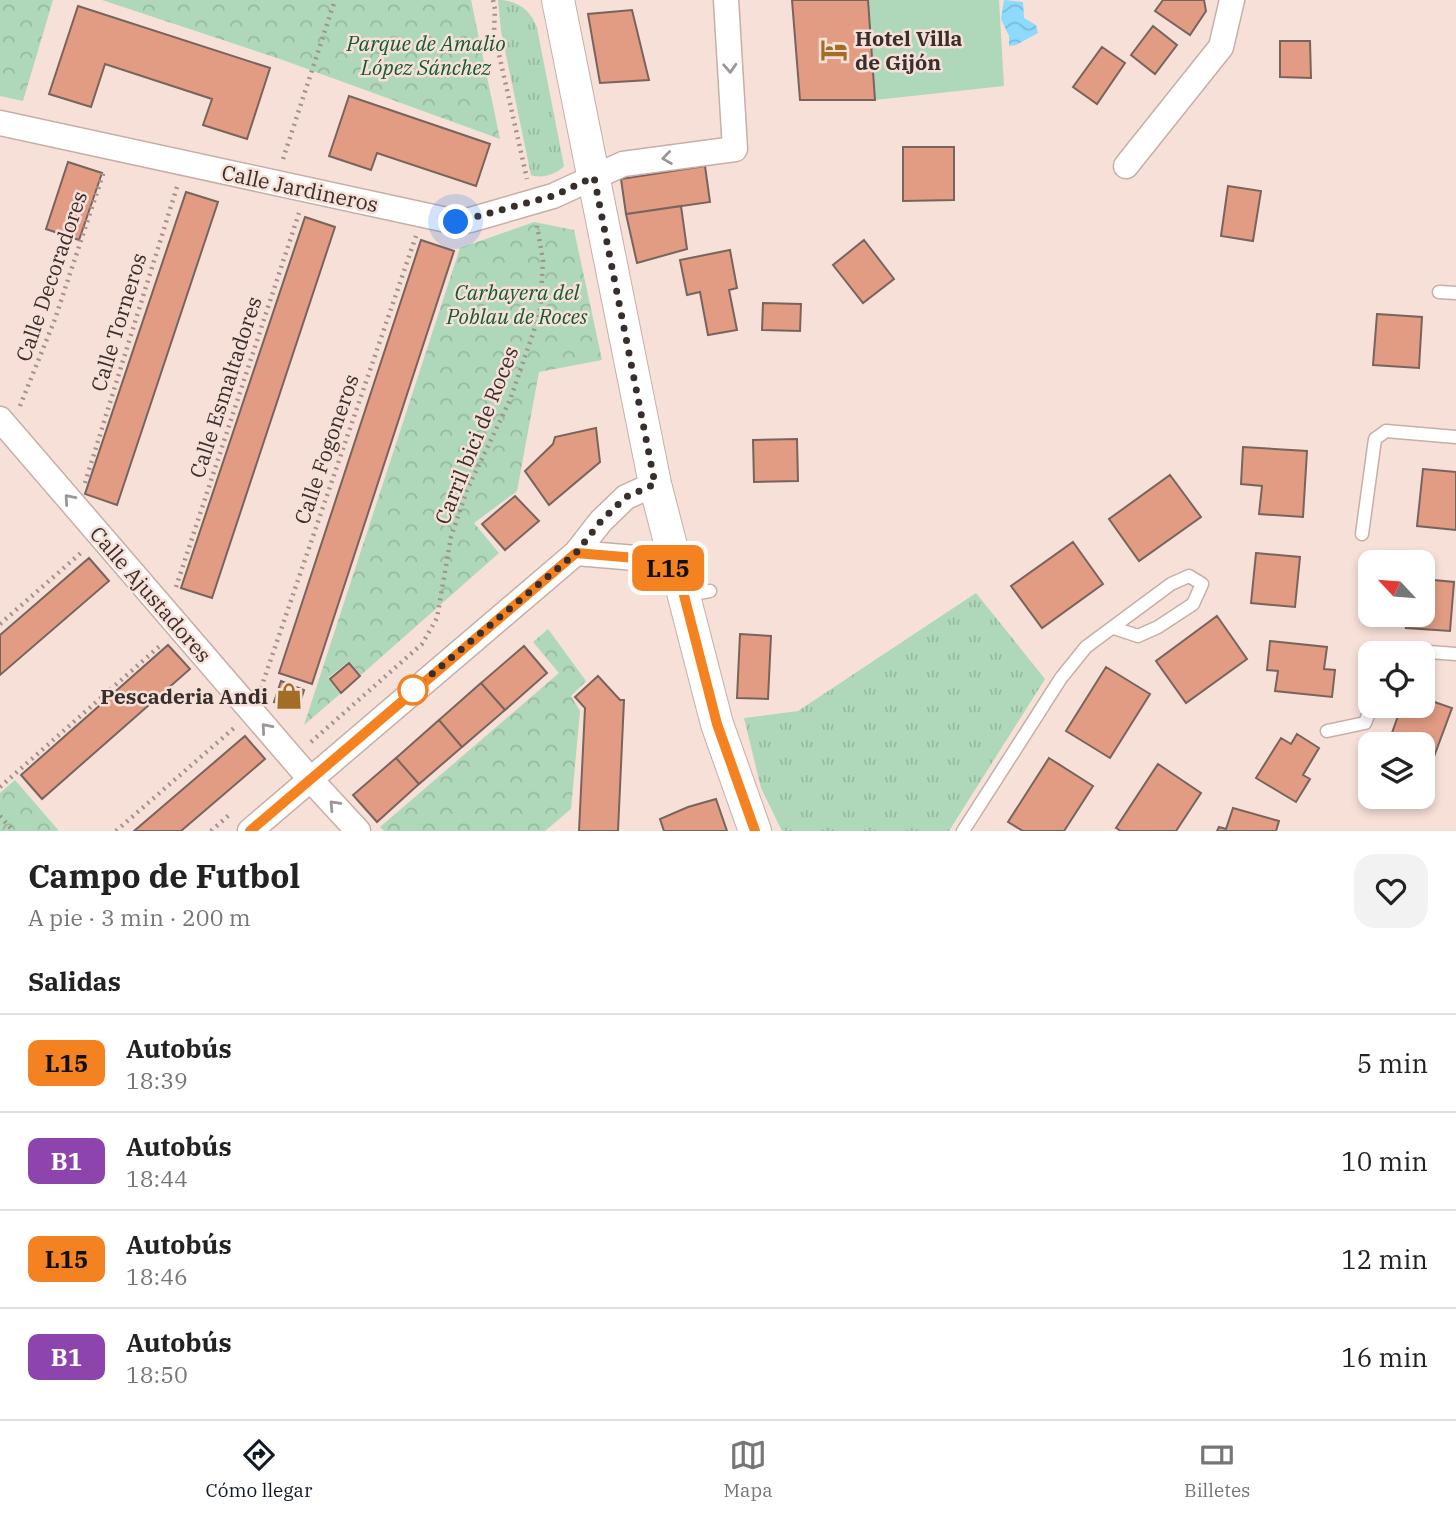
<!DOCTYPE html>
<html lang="es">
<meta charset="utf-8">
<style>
:root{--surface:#fff;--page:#f2f2f2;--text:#222;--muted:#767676;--line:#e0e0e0;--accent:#111827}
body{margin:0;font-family:"IBM Plex Serif",serif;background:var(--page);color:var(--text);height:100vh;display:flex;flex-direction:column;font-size:26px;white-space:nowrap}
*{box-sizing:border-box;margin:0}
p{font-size:23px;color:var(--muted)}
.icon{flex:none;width:38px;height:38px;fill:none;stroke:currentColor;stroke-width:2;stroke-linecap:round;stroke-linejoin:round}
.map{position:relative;height:831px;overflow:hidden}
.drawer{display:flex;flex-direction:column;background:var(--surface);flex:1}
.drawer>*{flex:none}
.badge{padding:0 14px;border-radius:10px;font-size:24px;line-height:46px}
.needle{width:46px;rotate:296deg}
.tools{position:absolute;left:1358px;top:550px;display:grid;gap:14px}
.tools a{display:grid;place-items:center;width:77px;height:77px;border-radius:14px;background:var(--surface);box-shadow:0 4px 10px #0003;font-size:35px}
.you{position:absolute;width:35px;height:35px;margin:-18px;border:5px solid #fff;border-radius:50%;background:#1a73e8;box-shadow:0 0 0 10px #1a73e833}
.map>.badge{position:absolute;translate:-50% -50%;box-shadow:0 0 0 4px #fff}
h2{padding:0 28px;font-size:26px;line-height:63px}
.round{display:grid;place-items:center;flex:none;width:74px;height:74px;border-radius:21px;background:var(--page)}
.head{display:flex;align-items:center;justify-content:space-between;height:119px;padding:0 28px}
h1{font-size:33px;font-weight:800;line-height:52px}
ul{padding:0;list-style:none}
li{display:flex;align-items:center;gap:21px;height:98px;padding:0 28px;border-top:2px solid var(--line)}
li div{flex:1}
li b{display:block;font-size:26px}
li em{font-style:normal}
li .badge{min-width:77px;font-weight:700;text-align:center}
.dock{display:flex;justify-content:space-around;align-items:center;height:98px;border-top:2px solid var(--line);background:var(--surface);font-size:19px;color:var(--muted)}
.dock a{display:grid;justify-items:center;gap:4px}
.dock .active{color:var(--accent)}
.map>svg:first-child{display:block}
</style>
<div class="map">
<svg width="1456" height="831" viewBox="0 0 1456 831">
<defs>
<pattern id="grass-tufts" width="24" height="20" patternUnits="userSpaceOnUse" patternTransform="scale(1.75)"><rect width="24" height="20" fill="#aed8b9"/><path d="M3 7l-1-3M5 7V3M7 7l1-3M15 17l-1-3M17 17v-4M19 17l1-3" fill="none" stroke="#96ba9f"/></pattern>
<pattern id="park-crowns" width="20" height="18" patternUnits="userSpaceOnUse" patternTransform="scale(1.75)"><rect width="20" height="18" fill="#aed8b9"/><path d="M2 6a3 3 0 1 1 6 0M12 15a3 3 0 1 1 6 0" fill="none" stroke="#96ba9f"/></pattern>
<pattern id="water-waves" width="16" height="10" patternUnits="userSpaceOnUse" patternTransform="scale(1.75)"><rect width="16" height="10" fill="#8cdafc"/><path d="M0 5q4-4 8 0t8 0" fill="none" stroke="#7abbd8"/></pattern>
</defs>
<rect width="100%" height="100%" fill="#f7e0d8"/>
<path fill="url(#grass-tufts)" d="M498 0C517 0 531 10 537 28L564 166C558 174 540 179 531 175L501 31Z
M976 593 1045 679 949 831H782L761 788 744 718 798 711Z"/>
<path fill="url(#park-crowns)" d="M0 0H53L23 101 0 96Z
M102 0H471L500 139 280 59Z
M534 222 574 230 602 360 539 372 517 491 474 523 499 553 361 675 349 661 328 678 340 694 304 725 460 248Z
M548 629 586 681 571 696 580 711 571 809 545 831H384L380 827 559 673 533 642Z
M15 780 59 831H0V793Z"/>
<path fill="#aed8b9" d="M868 0H999L1004 86 875 100Z"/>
<path fill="url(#water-waves)" d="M1004 0 1023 2 1024 18 1036 25 1038 33 1016 45 1009 46V36L1001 19Z"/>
<path fill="#e19c83" stroke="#78645d" stroke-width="2" d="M792 0H868L875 100H800Z
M1163 0H1204L1206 11 1190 35 1155 11Z
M78 6 270 68 247 139 203 125 212 99 105 64 91 107 49 94Z
M632 10 649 80 600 83 588 14Z
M1153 26 1177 45 1155 74 1131 55Z
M1280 41H1310L1311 78 1280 77Z
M1102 47 1125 63 1097 104 1073 87Z
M349 96 490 144 476 186 377 153 371 170 329 156Z
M903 147H954V200L903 201Z
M68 162 102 173 79 240 46 229Z
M705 166 710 202 626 214 621 179Z
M1228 186 1261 191 1253 241 1221 236Z
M186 192 218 202 117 505 85 494Z
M681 206 687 249 637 263 626 214Z
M305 217 335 227 212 598 181 588Z
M421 240 454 251 312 684 279 673Z
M864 240 894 279 863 303 833 265Z
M730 250 737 288 729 290 737 330 708 335 700 292 687 295 680 260Z
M763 303 801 304 800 331 762 330Z
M1377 314 1422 317 1419 368 1373 365Z
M596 428 600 462 549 505 525 471 553 444 555 437Z
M797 439 798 481 754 482 753 440Z
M1243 447 1307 451 1303 517 1259 514 1262 486 1241 484Z
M1423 469 1456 472V530L1417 526Z
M1170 475 1201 517 1139 561 1109 519Z
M515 496 539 521 505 550 482 524Z
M1073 542 1103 584 1042 628 1011 586Z
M1256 553 1300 557 1295 607 1251 603Z
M89 558 109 581 0 675V635Z
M1423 579 1454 582 1450 631 1406 628 1408 614H1423Z
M1217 616 1247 659 1186 703 1156 661Z
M740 634 771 636 768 699 737 698Z
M1270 641 1327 647 1324 669 1335 670 1332 697 1275 691 1278 671 1267 670Z
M168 645 190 669 42 799 21 775Z
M524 646 547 673 505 710 481 683Z
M349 663 360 676 341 693 330 679Z
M1106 667 1150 694 1110 758 1066 731Z
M598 676 620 700H624L618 831H579L585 708 575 697Z
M281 681 304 690 298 709 274 702Z
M481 683 505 710 462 747 439 720Z
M1423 698 1452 708 1432 762 1423 759V744H1388L1402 705H1423Z
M439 720 462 747 419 784 396 758Z
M1297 734 1319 748 1303 775 1310 779 1296 802 1256 778 1281 738 1291 744Z
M245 736 265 759 181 831H134Z
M396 758 419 784 377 822 353 795Z
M1049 758 1093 786 1064 831H1023L1008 822Z
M1158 764 1201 793 1176 831H1121L1116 828Z
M716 799 727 831H664L660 819 688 807Z
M1233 808 1279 821 1276 831H1217L1219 827 1226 829Z"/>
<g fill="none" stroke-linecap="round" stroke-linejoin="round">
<defs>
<path id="service" d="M1439 292 1456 293
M1362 534 1375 439 1386 431 1456 437
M683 596 710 591
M1389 653 1390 649 1456 654
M1327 731 1365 723 1372 705
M963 831 1061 678 1086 647 1171 584 1189 576 1202 584 1193 604 1158 627 1138 636 1114 628"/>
<path id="minor" d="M0 123 456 222 470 220 553 196 623 164 735 149 726 0
M1126 166 1221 47 1232 0
M0 419 310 779 358 831
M576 553 636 558 678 572
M250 831 576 553 601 521 626 497 655 484"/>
<path id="tertiary" d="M558 0 655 484 717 724 755 831"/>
</defs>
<use href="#service" stroke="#c5afa7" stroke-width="15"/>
<use href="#minor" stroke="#c5afa7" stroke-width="27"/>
<use href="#tertiary" stroke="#c5afa7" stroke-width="34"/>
<path stroke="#a3928c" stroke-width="4.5" stroke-dasharray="2 5" stroke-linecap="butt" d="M493 0 495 9 494 32 527 179
M283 159 335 0
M20 406 55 319 104 171
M85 483 177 187
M176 587 299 213
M0 624 83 551
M261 688 416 236
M311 742 422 644 437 618 451 537 467 490 510 400 540 313 543 260 537 226
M0 787 162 644
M0 816 13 831
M116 831 234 728
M211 831 229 815"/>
<use href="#service" stroke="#fff" stroke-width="12"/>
<use href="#minor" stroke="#fff" stroke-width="24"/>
<use href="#tertiary" stroke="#fff" stroke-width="32"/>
</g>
<defs><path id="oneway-chevron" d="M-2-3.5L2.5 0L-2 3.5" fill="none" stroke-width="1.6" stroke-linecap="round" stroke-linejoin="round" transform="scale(1.75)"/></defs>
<g stroke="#9c9796">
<use href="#oneway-chevron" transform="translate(730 68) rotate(87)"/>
<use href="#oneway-chevron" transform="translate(667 158) rotate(172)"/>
<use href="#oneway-chevron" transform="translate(69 499) rotate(-131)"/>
<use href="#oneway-chevron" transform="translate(266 728) rotate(-131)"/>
<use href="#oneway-chevron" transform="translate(334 805) rotate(-133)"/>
</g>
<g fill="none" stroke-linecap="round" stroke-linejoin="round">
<defs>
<path id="line" d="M250 831 576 553 636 558 678 572 717 724 755 831"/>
</defs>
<use href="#line" stroke="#fff" stroke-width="16"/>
<use href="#line" stroke="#f58220" stroke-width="10"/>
<path stroke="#382f2c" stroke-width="7" stroke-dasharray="0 12.6" d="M413 690 576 553 601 521 626 497 655 484 594 177 553 196 456 222"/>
</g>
<defs>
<symbol id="hotel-bare" viewBox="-9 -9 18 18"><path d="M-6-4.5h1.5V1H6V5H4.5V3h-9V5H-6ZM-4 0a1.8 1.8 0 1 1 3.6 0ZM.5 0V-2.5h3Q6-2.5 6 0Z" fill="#a26e26" stroke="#f7e0d8" stroke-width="2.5" paint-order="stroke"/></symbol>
<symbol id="shop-bare" viewBox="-9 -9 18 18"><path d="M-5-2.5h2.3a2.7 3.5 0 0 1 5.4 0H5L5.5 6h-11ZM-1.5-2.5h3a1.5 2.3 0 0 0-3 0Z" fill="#a26e26" stroke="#f7e0d8" stroke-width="2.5" paint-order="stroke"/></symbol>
</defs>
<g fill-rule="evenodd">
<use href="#hotel-bare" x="815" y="31" width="38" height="38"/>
<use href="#shop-bare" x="270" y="677" width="38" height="38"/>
</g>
<circle fill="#fff" stroke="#f58220" stroke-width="3.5" cx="413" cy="690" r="14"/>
<g text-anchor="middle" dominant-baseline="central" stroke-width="5" stroke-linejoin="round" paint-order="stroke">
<g font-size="21" font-weight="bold" fill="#382f2c" stroke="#f7e0d8" text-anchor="start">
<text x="855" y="38">Hotel Villa<tspan x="855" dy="24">de Gijón</tspan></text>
<text x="268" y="696" text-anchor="end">Pescaderia Andi</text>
</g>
<g font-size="21" font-style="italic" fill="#135a31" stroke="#f7e0d8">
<text x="426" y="43">Parque de Amalio<tspan x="426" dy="24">López Sánchez</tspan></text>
<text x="517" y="292">Carbayera del<tspan x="517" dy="24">Poblau de Roces</tspan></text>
</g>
<g font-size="21" fill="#382f2c" stroke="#f7e0d8">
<text transform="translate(300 188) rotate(12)">Calle Jardineros</text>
<text transform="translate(51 276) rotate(-71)">Calle Decoradores</text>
<text transform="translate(118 322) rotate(-73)">Calle Torneros</text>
<text transform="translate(225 387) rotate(-72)">Calle Esmaltadores</text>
<text transform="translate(476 435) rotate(-68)">Carril bici de Roces</text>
<text transform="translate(326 449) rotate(-71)">Calle Fogoneros</text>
<text transform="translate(151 594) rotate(49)">Calle Ajustadores</text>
</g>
</g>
</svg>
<div class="tools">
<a><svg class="needle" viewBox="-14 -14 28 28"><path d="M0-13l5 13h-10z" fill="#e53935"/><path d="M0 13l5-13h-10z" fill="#767676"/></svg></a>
<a><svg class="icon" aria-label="locate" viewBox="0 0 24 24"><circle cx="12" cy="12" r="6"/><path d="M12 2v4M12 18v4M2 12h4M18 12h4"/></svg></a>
<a><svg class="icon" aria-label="layers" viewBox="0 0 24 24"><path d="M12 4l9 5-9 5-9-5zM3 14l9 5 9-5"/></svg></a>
</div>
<div class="you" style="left:456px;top:222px"></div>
<b class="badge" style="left:668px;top:568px;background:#f58220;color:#111">L15</b>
</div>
<section class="drawer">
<div class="head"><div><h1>Campo de Futbol</h1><p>A pie · 3 min · 200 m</p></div><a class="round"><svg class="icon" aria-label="heart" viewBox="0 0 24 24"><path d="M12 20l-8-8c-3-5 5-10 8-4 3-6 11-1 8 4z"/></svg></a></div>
<h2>Salidas</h2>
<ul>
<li><span class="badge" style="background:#f58220;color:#111">L15</span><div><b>Autobús</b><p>18:39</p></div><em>5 min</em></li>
<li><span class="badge" style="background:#8e44ad;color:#fff">B1</span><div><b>Autobús</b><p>18:44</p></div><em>10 min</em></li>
<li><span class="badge" style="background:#f58220;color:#111">L15</span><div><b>Autobús</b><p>18:46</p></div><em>12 min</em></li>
<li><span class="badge" style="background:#8e44ad;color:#fff">B1</span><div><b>Autobús</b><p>18:50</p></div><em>16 min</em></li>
</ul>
</section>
<nav class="dock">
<a class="active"><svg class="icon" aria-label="directions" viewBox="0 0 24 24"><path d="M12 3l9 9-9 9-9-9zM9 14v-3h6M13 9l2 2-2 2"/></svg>Cómo llegar</a>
<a><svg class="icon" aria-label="map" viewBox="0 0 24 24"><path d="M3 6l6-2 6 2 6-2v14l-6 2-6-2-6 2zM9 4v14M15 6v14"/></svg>Mapa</a>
<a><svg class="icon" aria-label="tickets" viewBox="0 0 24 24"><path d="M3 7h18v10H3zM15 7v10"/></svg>Billetes</a>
</nav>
